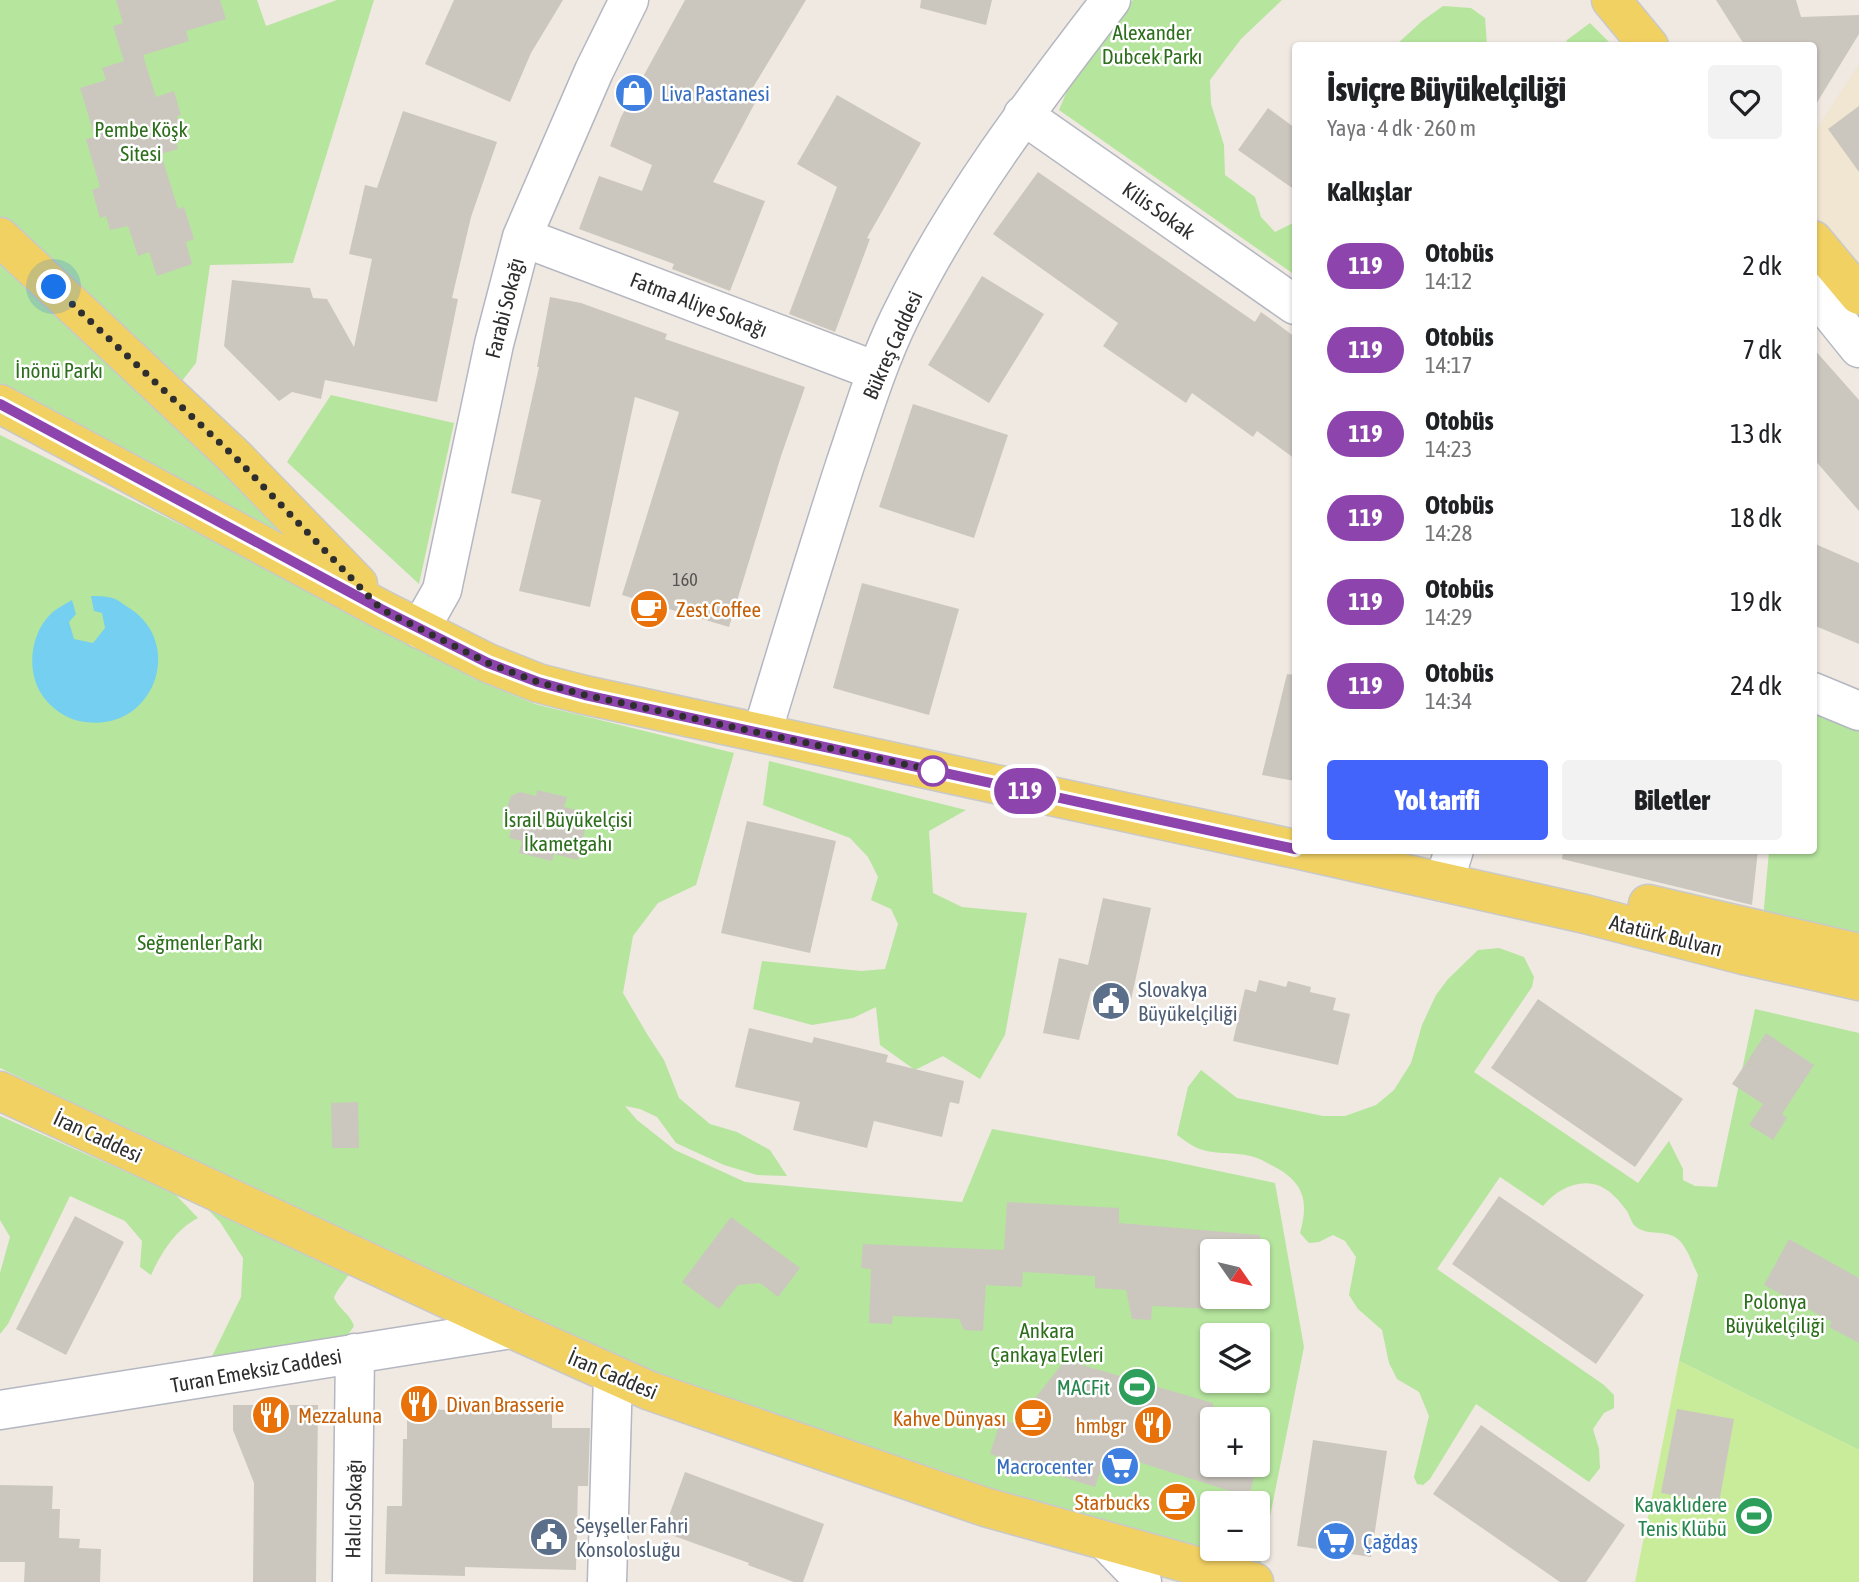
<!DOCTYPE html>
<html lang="tr">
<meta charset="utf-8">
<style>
:root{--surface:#fff;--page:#f2f2f2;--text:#202124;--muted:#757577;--accent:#4264fb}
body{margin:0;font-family:"Asap Condensed",sans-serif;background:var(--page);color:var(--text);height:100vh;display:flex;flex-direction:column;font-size:26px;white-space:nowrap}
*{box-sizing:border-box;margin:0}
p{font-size:23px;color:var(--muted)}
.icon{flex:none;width:38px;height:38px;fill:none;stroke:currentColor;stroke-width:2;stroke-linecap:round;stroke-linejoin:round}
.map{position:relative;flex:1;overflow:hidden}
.side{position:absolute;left:1292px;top:42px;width:525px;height:812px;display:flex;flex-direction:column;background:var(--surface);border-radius:7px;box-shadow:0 2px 5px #0004}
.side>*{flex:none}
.badge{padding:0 14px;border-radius:23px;font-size:24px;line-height:46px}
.needle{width:46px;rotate:124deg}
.tools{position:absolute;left:1200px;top:1239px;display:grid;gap:14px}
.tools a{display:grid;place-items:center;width:70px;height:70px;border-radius:7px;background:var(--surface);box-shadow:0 2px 5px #0004;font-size:35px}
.you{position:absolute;width:35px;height:35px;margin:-18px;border:5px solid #fff;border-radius:50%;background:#1a73e8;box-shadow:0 0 0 10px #1a73e833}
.map>.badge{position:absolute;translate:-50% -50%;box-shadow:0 0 0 4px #fff}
h2{padding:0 35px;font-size:26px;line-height:63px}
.round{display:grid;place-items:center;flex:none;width:74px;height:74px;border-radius:7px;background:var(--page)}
.head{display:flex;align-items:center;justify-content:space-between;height:119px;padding:0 35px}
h1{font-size:33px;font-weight:800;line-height:52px}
.primary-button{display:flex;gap:14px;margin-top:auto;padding:14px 35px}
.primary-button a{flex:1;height:80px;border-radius:7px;background:var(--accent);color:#fff;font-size:28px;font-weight:800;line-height:80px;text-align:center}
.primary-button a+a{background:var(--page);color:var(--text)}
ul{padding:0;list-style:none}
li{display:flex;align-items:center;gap:21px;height:84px;padding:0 35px}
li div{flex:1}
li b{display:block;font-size:26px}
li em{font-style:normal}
li .badge{min-width:77px;font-weight:700;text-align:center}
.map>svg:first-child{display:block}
</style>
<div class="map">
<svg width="1859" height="1582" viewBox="0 0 1859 1582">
<rect width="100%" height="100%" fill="#efe9e1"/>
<path fill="#f0e6d1" d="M1859 64V270L1813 220V134Z"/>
<path fill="#b6e59e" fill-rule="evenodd" d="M0 0H257L266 26 337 0H374L293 263 210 265 196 363 170 396 381 609 0 404Z
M1133 0H1282L1241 39 1210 80 1211 104 1224 145 1225 175 1255 197 1261 217 1275 232 1295 222V275L1059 110 1079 62Z
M1443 6 1471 8 1485 18 1487 45H1396L1422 21Z
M1590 23 1612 45H1565L1567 40Z
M331 395 454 423 419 584 287 462Z
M0 435 344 606 474 679 535 704 734 753 696 885 658 903 633 936 623 993 647 1034 664 1060 679 1098 710 1124 737 1132 770 1150 787 1176 757 1175 724 1165 676 1143 657 1117 640 1109 625 1106 637 1120 675 1150 745 1182 962 1202 992 1129 1166 1160 1275 1183 1304 1347 1259 1571 1099 1528 622 1367 0 1068ZM1213 1251H1258V1297H1213ZM1213 1335H1258V1381H1213ZM1213 1419H1258V1465H1213ZM1213 1503H1258V1549H1213Z
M1813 692 1859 711V953L1762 931 1769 851 1813 850Z
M769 761 966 810 929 831 933 893 962 907 1027 913 1005 1035 980 1079 943 1056 915 1070 880 1045 876 1007 853 1018 812 1025 753 1009 762 961 861 971 885 969 898 924 891 909 871 900 878 877 868 857 850 838 763 805Z
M1499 948 1524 957 1534 977 1532 987 1474 1072 1638 1183 1669 1141 1683 1169V1180L1695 1186 1717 1187 1755 1009 1859 1033V1450L1679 1361 1698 1275C1693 1265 1688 1250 1680 1241 1668 1228 1647 1237 1635 1226 1631 1222 1630 1216 1627 1211 1623 1206 1618 1199 1613 1195 1591 1173 1560 1185 1543 1206L1500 1177 1437 1269 1604 1385 1614 1395V1408L1604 1413 1593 1429 1599 1449 1600 1468 1589 1482 1476 1404 1430 1479 1423 1485 1417 1484 1414 1477 1429 1416 1419 1392 1397 1379 1389 1363 1382 1330 1358 1309 1349 1295 1356 1257 1345 1241 1333 1235 1319 1242 1309 1243 1300 1233C1309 1201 1304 1182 1273 1166 1267 1163 1261 1159 1254 1157 1235 1151 1213 1156 1195 1147 1189 1144 1183 1139 1177 1135L1188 1087 1201 1070 1237 1098 1323 1116H1345L1376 1105 1394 1090 1411 1063 1422 1025 1436 995 1448 979 1478 950Z
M0 1116 174 1193 198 1218C175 1230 162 1252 151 1275L140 1267 142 1241 125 1221 70 1196 8 1324 0 1334V1273L10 1237 0 1220Z
M167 1168 349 1274C344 1283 337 1289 334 1298 340 1310 350 1314 354 1326L343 1342 329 1344 309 1341 201 1379 241 1297 243 1258 220 1222Z"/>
<path fill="#c9ec9a" d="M1679 1361 1859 1450V1582H1635Z"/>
<path fill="#75cff0" d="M91 596C97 596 105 596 112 598 117 599 122 603 126 606 187 641 155 732 85 722 69 720 56 712 45 699 25 674 29 632 54 611 59 607 66 604 72 600L76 614 69 622 74 639 93 643 105 628 102 613 94 611Z"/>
<path fill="#cbc7bf" d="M116 0H220L226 19 186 31 189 41 124 61 113 26 123 23Z
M454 0H563L531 53 510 102 425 64Z
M685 0H806L749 94 757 99 713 182 765 201 730 291 672 269 674 264 579 229 599 176 642 191 652 165 610 146 621 117Z
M921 0H992L986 25 920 8Z
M1716 0H1796L1801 17 1859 15V34L1813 109V46H1745Z
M143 55 156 97 174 91 181 115 177 116 180 127 172 129 178 149 161 154 178 209 184 207 194 239 186 242 192 264 157 276 149 252 138 256 128 226 110 230 106 216 100 218 92 190 100 187 86 139 95 137 80 88 106 80 102 68Z
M837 95 921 143 867 238 870 239 835 332 789 314 837 187 797 164Z
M1859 106V172L1828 129Z
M1268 108 1295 128V190L1238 150Z
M403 111 497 142 471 217 452 298 458 299 437 402 325 380 321 399 292 392 279 401 224 346 232 280 310 288 313 298 327 299 354 347 372 259 349 254 365 185 377 188Z
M1038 172 1255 322 1261 312 1295 337V459L1257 431 1253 437 1192 393 1186 403 1103 346 1118 323 993 234Z
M982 276 1044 314 989 403 928 365Z
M550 297 581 303 667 334 665 339 805 387 781 456 729 627 622 595 679 412 635 397 590 607 519 591 541 500 511 493 539 367H537Z
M1813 348 1859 400V511L1813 458Z
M913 404 1008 435 974 538 879 507Z
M1813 543 1859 563V644L1813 625Z
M862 583 959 609 929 715 833 688Z
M1287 674 1295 675V781L1262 775Z
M537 790 567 797 564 807 584 812 580 829 585 830 578 860 554 854 552 861 519 853 522 841 509 838 514 817 508 811V804L511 796 520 792 536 796Z
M747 821 836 841 810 953 721 933Z
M1563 850H1758L1752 905 1562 859Z
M1103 898 1151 908 1131 1000 1091 991 1079 1040 1043 1033 1059 958 1088 965Z
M1259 980 1286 987 1288 981 1311 987 1310 992 1336 998 1333 1010 1350 1014 1338 1065 1233 1041 1245 989 1256 992Z
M1538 999 1683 1099 1635 1167 1491 1068Z
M749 1028 812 1043 814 1037 888 1055 886 1062 964 1081 959 1104 950 1102 942 1137 874 1121 867 1148 793 1130 800 1102 735 1087Z
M1766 1033 1814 1065 1782 1114 1787 1118 1773 1140 1749 1125 1763 1104 1732 1084Z
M358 1102 359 1148H332L331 1103Z
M1499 1196 1644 1295 1596 1364 1452 1264Z
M1007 1202 1119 1208V1223L1260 1235V1251H1213V1309L1152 1306 1151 1320 1132 1319 1126 1290 1095 1288V1276L1023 1272 1022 1287 986 1285 983 1331 964 1330 959 1319 893 1316 892 1324 869 1323 871 1269 861 1268 863 1244 1004 1250Z
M75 1216 124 1242 66 1355 16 1329Z
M731 1217 800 1268 778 1297 760 1283 738 1285 719 1309 682 1282Z
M1789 1239 1859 1278V1343L1829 1327 1832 1322 1764 1285Z
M1065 1360 1213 1403V1465H1257L1249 1497 1107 1452 1095 1487 990 1454 1001 1419 1015 1424Z
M233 1405H318L316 1582H253L254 1483 233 1430Z
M407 1409 552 1412V1428H590L588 1486H578L576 1570 465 1567V1576L385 1574 387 1506H402L403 1439H407Z
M1677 1409 1734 1419 1719 1503 1661 1493Z
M1481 1425 1625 1525 1586 1582H1560L1433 1494Z
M1313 1440 1387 1451 1371 1557 1297 1546Z
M685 1472 824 1524 803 1582H794L748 1565 749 1563 663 1532Z
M0 1485 53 1486 52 1509H60L59 1538 80 1539 79 1548 101 1549 100 1582H24L25 1562H0Z"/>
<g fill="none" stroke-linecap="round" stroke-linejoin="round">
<defs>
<path id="minor" d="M1023 115 1295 305
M522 237 876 371
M1813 291 1859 348
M420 629 442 590 494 344 522 237 594 71 629 0
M1813 692 1859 711
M762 733C789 644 816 554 845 465 862 415 877 364 900 317 956 202 1034 100 1111 0
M1444 882 1454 850
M0 1410 512 1329
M1107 1542 1134 1570 1142 1582
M352 1582 355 1353
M607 1582 613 1375"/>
<path id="major" d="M1611 0 1649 46
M0 237 235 457 358 584
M1813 240 1859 295
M0 404 381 609 488 663 538 683 585 695 1295 849
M1300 850 1585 914 1743 955 1859 981
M1648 904 1859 953
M0 1091 512 1329 650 1391 985 1507 1254 1582"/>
</defs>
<use href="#minor" stroke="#b4b7c1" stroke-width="41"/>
<use href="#major" stroke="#c9c9c9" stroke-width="41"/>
<use href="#minor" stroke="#fff" stroke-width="38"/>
<use href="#major" stroke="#f2d163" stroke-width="38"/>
</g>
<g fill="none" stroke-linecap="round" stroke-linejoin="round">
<defs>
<path id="line" d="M0 404 381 609 488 663 538 682 585 695 1295 849"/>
</defs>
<use href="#line" stroke="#fff" stroke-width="16"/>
<use href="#line" stroke="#8e44ad" stroke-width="10"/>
<path stroke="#2e2e2e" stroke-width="7" stroke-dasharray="0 12.6" d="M54 287 235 457 381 609 488 663 538 682 585 695 945 773 933 771"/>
</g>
<defs>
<symbol id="shop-disc" viewBox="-11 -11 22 22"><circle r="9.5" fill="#3f7fe0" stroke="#fff"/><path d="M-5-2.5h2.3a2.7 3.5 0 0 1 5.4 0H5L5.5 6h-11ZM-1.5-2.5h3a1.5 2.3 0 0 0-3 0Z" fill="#fff"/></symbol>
<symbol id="cafe-disc" viewBox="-11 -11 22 22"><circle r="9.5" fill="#e8710a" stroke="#fff"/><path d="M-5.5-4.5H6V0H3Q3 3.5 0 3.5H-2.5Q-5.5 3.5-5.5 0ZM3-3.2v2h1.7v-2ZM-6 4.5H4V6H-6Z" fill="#fff"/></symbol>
<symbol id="civic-disc" viewBox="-11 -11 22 22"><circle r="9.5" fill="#5c6f8a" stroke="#fff"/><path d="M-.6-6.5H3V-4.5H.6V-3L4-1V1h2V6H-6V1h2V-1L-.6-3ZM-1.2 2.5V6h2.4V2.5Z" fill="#fff"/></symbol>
<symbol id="stadium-disc" viewBox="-11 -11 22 22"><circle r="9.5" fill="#2e9e5b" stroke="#fff"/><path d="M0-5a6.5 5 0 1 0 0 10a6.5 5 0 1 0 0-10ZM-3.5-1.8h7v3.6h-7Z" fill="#fff"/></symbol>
<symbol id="restaurant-disc" viewBox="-11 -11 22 22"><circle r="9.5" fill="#e8710a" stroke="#fff"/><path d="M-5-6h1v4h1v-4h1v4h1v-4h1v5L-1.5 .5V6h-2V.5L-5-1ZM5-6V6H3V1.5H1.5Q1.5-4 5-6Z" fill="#fff"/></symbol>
<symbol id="supermarket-disc" viewBox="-11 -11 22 22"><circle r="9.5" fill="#3f7fe0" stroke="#fff"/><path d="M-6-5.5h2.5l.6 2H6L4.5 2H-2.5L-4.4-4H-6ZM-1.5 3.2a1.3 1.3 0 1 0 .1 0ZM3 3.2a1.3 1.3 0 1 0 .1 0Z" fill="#fff"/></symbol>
</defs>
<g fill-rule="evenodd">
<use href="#shop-disc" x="612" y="71" width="44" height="44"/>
<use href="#cafe-disc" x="627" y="587" width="44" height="44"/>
<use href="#civic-disc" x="1089" y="979" width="44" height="44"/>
<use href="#stadium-disc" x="1115" y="1365" width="44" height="44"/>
<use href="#restaurant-disc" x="397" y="1382" width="44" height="44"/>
<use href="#restaurant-disc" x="249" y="1393" width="44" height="44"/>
<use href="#cafe-disc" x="1011" y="1396" width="44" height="44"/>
<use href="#restaurant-disc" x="1131" y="1403" width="44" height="44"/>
<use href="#supermarket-disc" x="1098" y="1444" width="44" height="44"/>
<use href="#cafe-disc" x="1155" y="1480" width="44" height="44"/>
<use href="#stadium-disc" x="1732" y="1494" width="44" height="44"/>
<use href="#civic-disc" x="527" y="1515" width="44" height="44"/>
<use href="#supermarket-disc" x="1314" y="1519" width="44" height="44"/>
</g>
<circle fill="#fff" stroke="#8e44ad" stroke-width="3.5" cx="933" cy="771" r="14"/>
<g text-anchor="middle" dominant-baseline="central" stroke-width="5" stroke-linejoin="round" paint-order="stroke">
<g font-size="18" fill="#555452">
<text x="685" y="579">160</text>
</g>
<g font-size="21" fill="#2c6e1b" stroke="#fff">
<text x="1152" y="32">Alexander<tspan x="1152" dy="24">Dubcek Parkı</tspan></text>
<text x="141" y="129">Pembe Köşk<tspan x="141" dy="24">Sitesi</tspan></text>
<text x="59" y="370">İnönü Parkı</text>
<text x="568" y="819">İsrail Büyükelçisi<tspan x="568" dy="24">İkametgahı</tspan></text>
<text x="200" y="942">Seğmenler Parkı</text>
<text x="1775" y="1301">Polonya<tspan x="1775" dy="24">Büyükelçiliği</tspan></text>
<text x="1047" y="1330">Ankara<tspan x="1047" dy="24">Çankaya Evleri</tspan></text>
</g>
<g font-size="21" fill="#366cbe" stroke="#fff" text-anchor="start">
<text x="661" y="93">Liva Pastanesi</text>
<text x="1093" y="1466" text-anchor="end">Macrocenter</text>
<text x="1363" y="1541">Çağdaş</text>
</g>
<g font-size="21" fill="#2e2e2e" stroke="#fff">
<text transform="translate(1159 210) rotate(35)">Kilis Sokak</text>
<text transform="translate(699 304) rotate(21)">Fatma Aliye Sokağı</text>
<text transform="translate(504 308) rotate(-76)">Farabi Sokağı</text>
<text transform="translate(892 345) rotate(-66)">Bükreş Caddesi</text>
<text transform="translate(1666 935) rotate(14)">Atatürk Bulvarı</text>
<text transform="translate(98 1136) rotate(25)">İran Caddesi</text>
<text transform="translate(256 1370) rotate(-10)">Turan Emeksiz Caddesi</text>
<text transform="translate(613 1374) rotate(23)">İran Caddesi</text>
<text transform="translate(353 1509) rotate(-89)">Halıcı Sokağı</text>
</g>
<g font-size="21" fill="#c56008" stroke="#fff" text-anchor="start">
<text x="676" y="609">Zest Coffee</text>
<text x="446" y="1404">Divan Brasserie</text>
<text x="298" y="1415">Mezzaluna</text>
<text x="1006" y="1418" text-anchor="end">Kahve Dünyası</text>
<text x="1126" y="1425" text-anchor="end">hmbgr</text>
<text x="1150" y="1502" text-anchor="end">Starbucks</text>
</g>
<g font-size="21" fill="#4e5e75" stroke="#fff" text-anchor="start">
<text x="1138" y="989">Slovakya<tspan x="1138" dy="24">Büyükelçiliği</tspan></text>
<text x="576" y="1525">Seyşeller Fahri<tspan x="576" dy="24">Konsolosluğu</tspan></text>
</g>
<g font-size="21" fill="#27864d" stroke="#fff" text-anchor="end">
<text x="1110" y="1387">MACFit</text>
<text x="1727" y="1504">Kavaklıdere<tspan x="1727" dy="24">Tenis Klübü</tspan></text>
</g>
</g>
</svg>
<div class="tools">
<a><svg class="needle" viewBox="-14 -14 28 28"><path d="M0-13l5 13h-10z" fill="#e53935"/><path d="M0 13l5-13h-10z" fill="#757577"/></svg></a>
<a><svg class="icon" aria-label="layers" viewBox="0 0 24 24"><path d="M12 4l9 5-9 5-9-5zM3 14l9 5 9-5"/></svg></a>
<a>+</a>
<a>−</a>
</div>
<div class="you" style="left:54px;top:287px"></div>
<b class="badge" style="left:1025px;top:791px;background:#8e44ad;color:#fff">119</b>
<section class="side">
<div class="head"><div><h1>İsviçre Büyükelçiliği</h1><p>Yaya · 4 dk · 260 m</p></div><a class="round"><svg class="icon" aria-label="heart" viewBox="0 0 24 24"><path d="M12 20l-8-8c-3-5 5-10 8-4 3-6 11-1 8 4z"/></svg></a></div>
<h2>Kalkışlar</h2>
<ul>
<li><span class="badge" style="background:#8e44ad;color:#fff">119</span><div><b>Otobüs</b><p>14:12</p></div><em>2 dk</em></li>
<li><span class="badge" style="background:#8e44ad;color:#fff">119</span><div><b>Otobüs</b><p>14:17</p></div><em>7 dk</em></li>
<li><span class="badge" style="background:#8e44ad;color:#fff">119</span><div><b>Otobüs</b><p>14:23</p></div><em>13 dk</em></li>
<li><span class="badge" style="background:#8e44ad;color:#fff">119</span><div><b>Otobüs</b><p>14:28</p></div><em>18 dk</em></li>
<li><span class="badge" style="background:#8e44ad;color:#fff">119</span><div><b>Otobüs</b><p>14:29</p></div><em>19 dk</em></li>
<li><span class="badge" style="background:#8e44ad;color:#fff">119</span><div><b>Otobüs</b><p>14:34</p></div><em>24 dk</em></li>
</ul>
<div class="primary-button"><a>Yol tarifi</a><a>Biletler</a></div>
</section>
</div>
